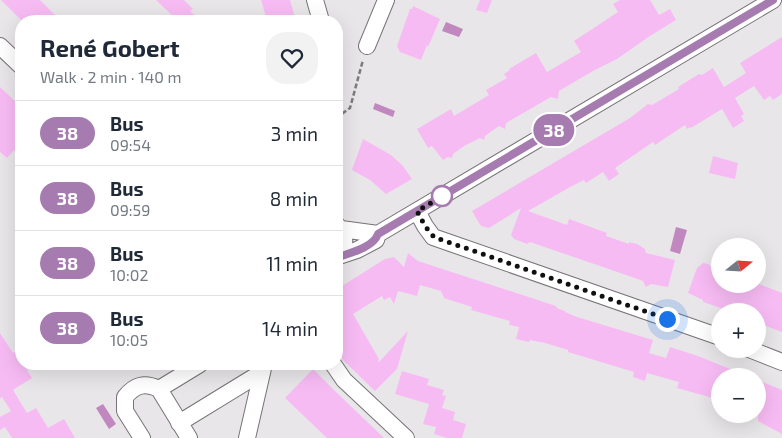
<!DOCTYPE html>
<meta charset="utf-8">
<style>
:root{--surface:#fff;--page:#f2f2f3;--text:#1f2937;--muted:#747a83;--line:#e0e1e3}
body{margin:0;font-family:"Exo 2",sans-serif;background:var(--page);color:var(--text);height:100vh;display:flex;flex-direction:column;font-size:19px;white-space:nowrap}
*{box-sizing:border-box;margin:0}
p{font-size:16px;color:var(--muted)}
.icon{flex:none;width:28px;height:28px;fill:none;stroke:currentColor;stroke-width:2;stroke-linecap:round;stroke-linejoin:round}
.map{position:relative;flex:1;overflow:hidden}
.details{position:absolute;left:15px;top:15px;width:328px;height:355px;display:flex;flex-direction:column;background:var(--surface);border-radius:20px;box-shadow:0 5px 20px #0002}
.details>*{flex:none}
.badge{padding:0 10px;border-radius:16px;font-size:18px;line-height:32px}
.needle{width:32px;rotate:72deg}
.fabs{position:absolute;left:711px;top:238px;display:grid;gap:10px}
.fabs a{display:grid;place-items:center;width:55px;height:55px;border-radius:50%;background:var(--surface);box-shadow:0 5px 20px #0002;font-size:25px}
.you{position:absolute;width:25px;height:25px;margin:-12px;border:4px solid #fff;border-radius:50%;background:#1a73e8;box-shadow:0 0 0 8px #1a73e833}
.map>.badge{position:absolute;translate:-50% -50%;box-shadow:0 0 0 2px #fff}
.round{display:grid;place-items:center;flex:none;width:52px;height:52px;border-radius:20px;background:var(--page)}
.head{display:flex;align-items:center;justify-content:space-between;height:85px;padding:0 25px}
h1{font-size:24px;font-weight:700;line-height:38px}
ul{padding:0;list-style:none}
li{display:flex;align-items:center;gap:15px;height:65px;padding:0 25px;border-top:1px solid var(--line)}
li div{flex:1}
li b{display:block;font-size:19px}
li em{font-style:normal}
li .badge{min-width:55px;font-weight:700;text-align:center}
.map>svg:first-child{display:block}
</style>
<div class="map">
<svg width="782" height="438" viewBox="0 0 782 438">
<rect width="100%" height="100%" fill="#e9e6e9"/>
<path fill="#c188bf" d="M446 22 463 29 459 37 442 31Z
M375 103 395 111 393 117 373 109Z
M676 227 687 230 680 254 670 251Z
M103 404 116 424 109 429 96 408Z"/>
<path fill="#f7bbf4" d="M1 0H40L61 21H22Z
M156 0H184L193 9 190 11 201 21H178Z
M261 0H290L296 21H271L270 16 266 17Z
M480 0H492L487 13 476 10Z
M620 0H650L659 15 670 9 676 20 650 36 617 59 593 71 559 91 558 99 551 97 506 123 505 129 499 126 485 136 484 140 480 138 464 146 453 154 452 158 448 157 443 160 432 146 428 148 417 129 451 109 454 116 489 95 486 90 507 78 504 74 510 70 509 69 536 53 547 72 581 52 574 41 618 12 613 4Z
M413 6 440 19 428 47 427 45 421 60 400 52 397 46 410 9H412Z
M782 37V94L773 100 770 96 764 100 754 86 735 98 744 114 741 116 744 121 733 128 722 109 691 128 690 127 687 129 685 125 655 145 653 142 615 168 619 174 609 181 603 172 586 183 584 180 572 186 528 211 567 225 569 219 607 233 606 236 629 244V242L637 244 645 249 646 253 675 260 668 287 651 284 646 287 643 281 629 276 530 242 527 244 514 239 511 235 521 208 489 228 481 226 476 218 472 211 630 118 648 104 652 105 679 89 678 87 699 74 702 75 713 68 724 87 746 73 740 63Z
M0 87 21 107V157L14 150 7 158 0 152Z
M363 139 391 155 403 166 412 179 386 194 370 180 352 170Z
M713 156 738 163 735 179 709 173Z
M408 253 418 261 556 306 557 308 565 311V312L577 317 653 340 649 353 666 358 670 347 698 356 747 376H720V400L677 388 679 382 647 373 645 381 633 377 634 372 568 352V350L545 343 530 340 529 342 516 339 519 327 509 325 510 321 471 310 472 307 444 298 441 291 420 285 417 296 398 291 394 304 390 297 384 300 382 296 353 314 379 359 378 363 408 331 397 369 375 391 343 360 336 348V282L342 286 385 259 394 257 404 267Z
M703 263 708 264 720 276V284H759L782 293V332L758 323V311H730L703 302V300L688 293 697 268Z
M0 333 13 353 15 352 21 364H23L32 378 13 390 27 413 36 408 48 428 64 419 75 438H12L5 427 0 430V417L11 411 2 397 0 398Z
M313 369 335 391 384 438H327L285 398Z
M402 371 429 379 427 385 444 390 442 395 446 396 442 408 455 412 453 420 466 424 462 438H447L434 434 436 427 423 424 429 404 395 394Z
M758 380 782 390V434L758 421Z"/>
<g fill="none" stroke-linecap="round" stroke-linejoin="round">
<defs>
<path id="minor" d="M315 0 321 21
M0 46 21 66
M367 46 386 0
M417 211 425 226 433 237 720 337
M336 224C347 235 347 247 336 257
M341 229 378 234
M336 257 357 250 376 240 378 234 773 0
M749 349 782 362
M333 364 344 380 406 438
M179 423 254 377 260 378
M142 438 125 411V397C135 385 144 382 159 389
M189 438 159 389 200 364
M247 438 264 364"/>
</defs>
<use href="#minor" stroke="#767376" stroke-width="18"/>
<path stroke="#7d7c7d" stroke-width="2.5" stroke-dasharray="5 2.5" stroke-linecap="butt" d="M336 118 350 108 363 60"/>
<use href="#minor" stroke="#fff" stroke-width="16"/>
</g>
<g fill="none" stroke-linecap="round" stroke-linejoin="round">
<defs>
<path id="line" d="M336 258C349 253 373 248 378 234L773 0"/>
</defs>
<use href="#line" stroke="#fff" stroke-width="11"/>
<use href="#line" stroke="#a67cb0" stroke-width="8"/>
<path stroke="#101010" stroke-width="5" stroke-dasharray="0 9" d="M442 196 448 193 417 211 425 226 434 237 667 319"/>
</g>
<circle fill="#fff" stroke="#a67cb0" stroke-width="2.5" cx="442" cy="196" r="10"/>
</svg>
<div class="fabs">
<a><svg class="needle" viewBox="-14 -14 28 28"><path d="M0-13l5 13h-10z" fill="#e53935"/><path d="M0 13l5-13h-10z" fill="#747a83"/></svg></a>
<a>+</a>
<a>−</a>
</div>
<div class="you" style="left:667px;top:319px"></div>
<b class="badge" style="left:554px;top:130px;background:#a67cb0;color:#fff">38</b>
<section class="details">
<div class="head"><div><h1>René Gobert</h1><p>Walk · 2 min · 140 m</p></div><a class="round"><svg class="icon" aria-label="heart" viewBox="0 0 24 24"><path d="M12 20l-8-8c-3-5 5-10 8-4 3-6 11-1 8 4z"/></svg></a></div>
<ul>
<li><span class="badge" style="background:#a67cb0;color:#fff">38</span><div><b>Bus</b><p>09:54</p></div><em>3 min</em></li>
<li><span class="badge" style="background:#a67cb0;color:#fff">38</span><div><b>Bus</b><p>09:59</p></div><em>8 min</em></li>
<li><span class="badge" style="background:#a67cb0;color:#fff">38</span><div><b>Bus</b><p>10:02</p></div><em>11 min</em></li>
<li><span class="badge" style="background:#a67cb0;color:#fff">38</span><div><b>Bus</b><p>10:05</p></div><em>14 min</em></li>
</ul>
</section>
</div>
